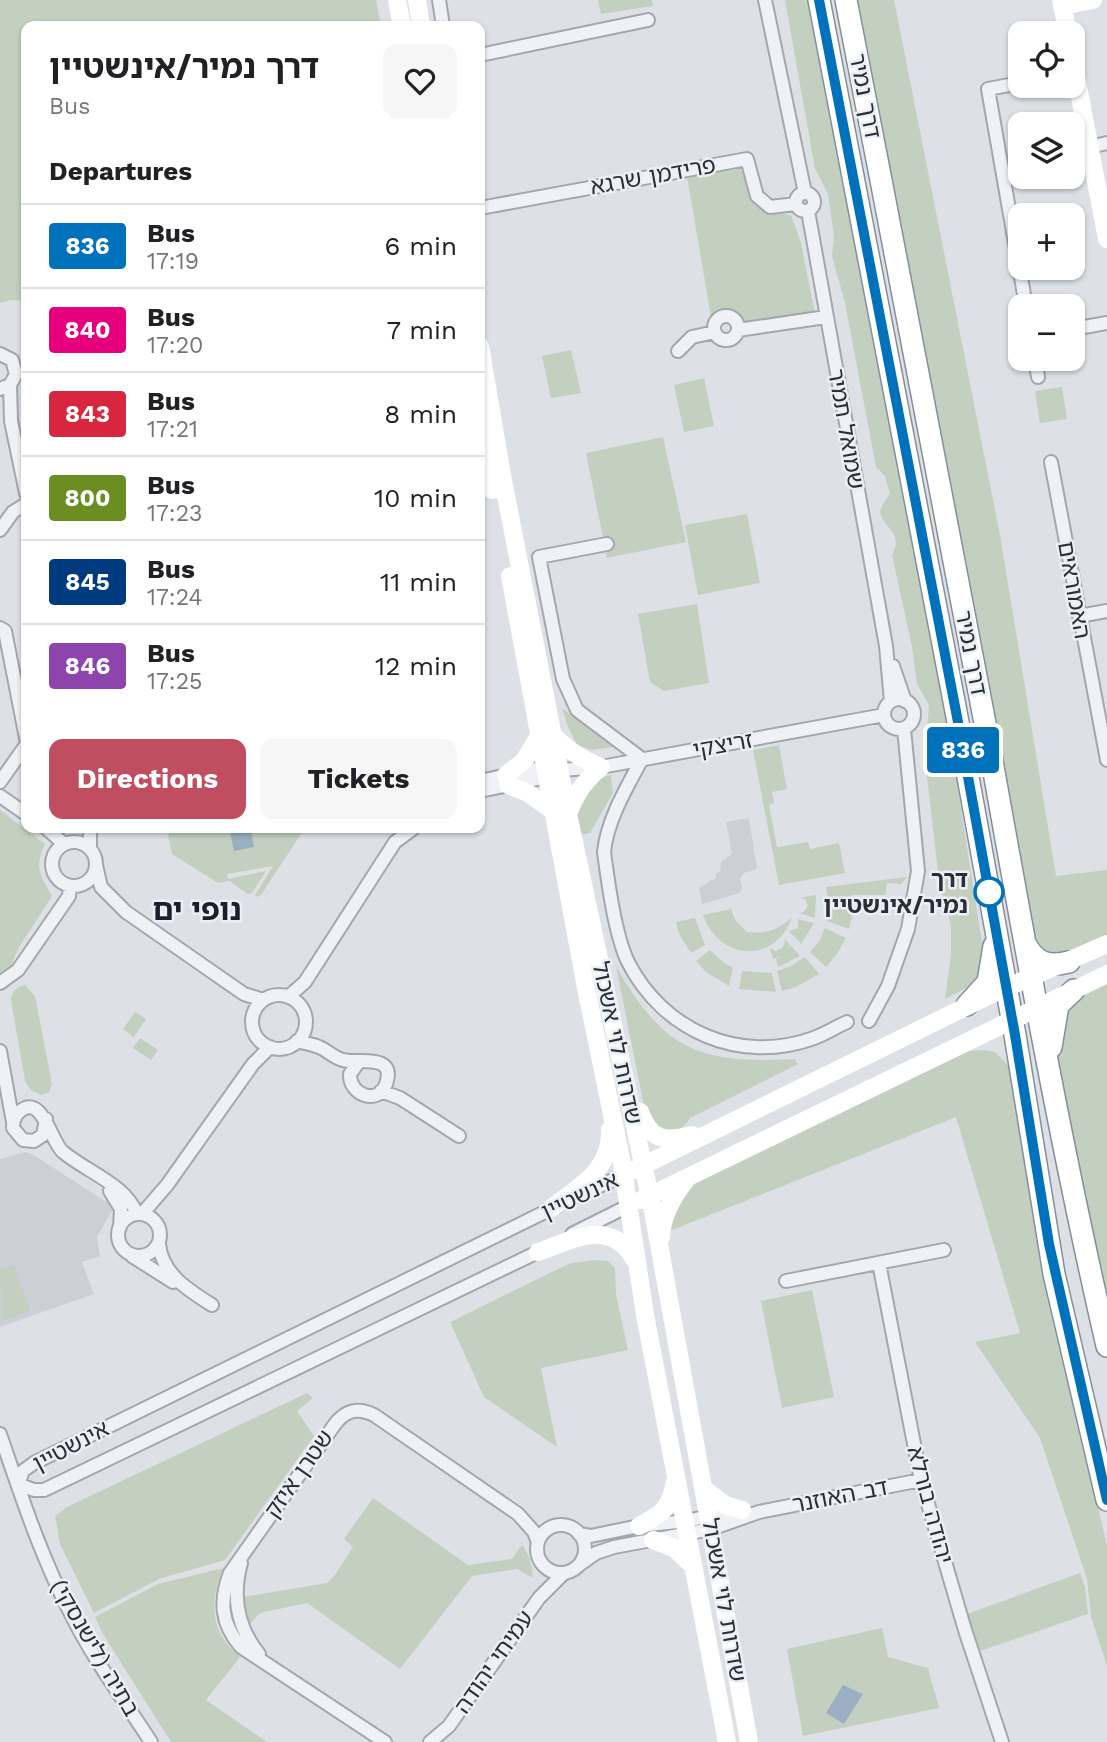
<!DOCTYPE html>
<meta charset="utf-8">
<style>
:root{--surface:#fff;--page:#f6f6f6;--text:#202124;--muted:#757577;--line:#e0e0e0;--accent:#c04d60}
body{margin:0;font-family:"Work Sans","Noto Sans Hebrew",sans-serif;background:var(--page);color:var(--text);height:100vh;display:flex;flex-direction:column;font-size:26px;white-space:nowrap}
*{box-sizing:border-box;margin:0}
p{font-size:23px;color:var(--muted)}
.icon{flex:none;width:38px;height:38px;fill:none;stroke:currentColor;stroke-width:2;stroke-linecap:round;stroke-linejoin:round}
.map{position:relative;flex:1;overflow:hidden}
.side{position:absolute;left:21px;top:21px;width:464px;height:812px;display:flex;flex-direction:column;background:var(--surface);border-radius:14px;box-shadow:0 2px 5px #0004}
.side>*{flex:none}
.badge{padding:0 14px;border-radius:5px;font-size:24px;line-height:46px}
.fabs{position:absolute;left:1008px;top:21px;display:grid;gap:14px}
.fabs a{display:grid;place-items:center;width:77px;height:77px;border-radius:14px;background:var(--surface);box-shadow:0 2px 5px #0004;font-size:35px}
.map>.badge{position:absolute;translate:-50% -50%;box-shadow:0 0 0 4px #fff}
h2{padding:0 28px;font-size:26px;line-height:63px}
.round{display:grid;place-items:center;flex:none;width:74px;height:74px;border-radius:14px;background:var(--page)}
.overview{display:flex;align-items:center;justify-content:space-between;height:119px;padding:0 28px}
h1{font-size:33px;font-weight:700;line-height:52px}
.cta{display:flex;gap:14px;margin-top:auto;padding:14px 28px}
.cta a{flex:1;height:80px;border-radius:14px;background:var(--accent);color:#fff;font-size:28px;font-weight:700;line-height:80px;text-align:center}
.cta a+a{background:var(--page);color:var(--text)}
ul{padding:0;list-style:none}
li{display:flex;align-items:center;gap:21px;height:84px;padding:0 28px;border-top:2px solid var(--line)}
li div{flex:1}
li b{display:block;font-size:26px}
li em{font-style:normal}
li .badge{min-width:77px;font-weight:700;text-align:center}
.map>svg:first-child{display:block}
</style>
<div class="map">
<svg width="1107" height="1742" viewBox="0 0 1107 1742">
<rect width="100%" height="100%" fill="#dde1e5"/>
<path fill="#cbd0d6" d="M749 818 757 869 744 873 740 878 742 888 740 893 702 904 699 888 716 878 715 874 720 872 721 862 732 854 726 822Z
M25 1152 32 1154 108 1203 112 1211 97 1237 100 1256 82 1262 94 1294 0 1327V1159Z"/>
<path fill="#c3cfbf" d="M0 0H376L381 26H26V301L11 300 0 303Z
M598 0H652L653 6 601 14Z
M785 0H808L943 694 985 962C982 982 960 991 945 999L951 954V926L939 881 925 758 929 705 917 684 912 647 892 555C906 530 877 526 881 509 882 504 887 498 890 494L885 476 876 467 845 303 832 256 834 237 828 194 815 169Z
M853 0H894L1000 535 1056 876 1107 870V940L1065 959 1034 950Z
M740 169 748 183 752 201 768 212 791 215 801 243 815 314 748 325 737 314 721 310 711 317 687 176Z
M571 350 581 393 551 398 542 356Z
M704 378 714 426 684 432 674 385Z
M1062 387 1067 419 1040 423 1035 391Z
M663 437 686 542 607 558 586 453Z
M747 514 760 583 698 595 685 525Z
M697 604 709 683 664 691 650 682 638 614Z
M562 708 613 747 591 750 577 745 568 727Z
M779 745 787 789 772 792 774 803 769 805 777 847 808 842 810 849 839 843 845 873 779 885 753 750Z
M611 775 613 793 590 833 579 835 576 808 593 780Z
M0 810 45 844C34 867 40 875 52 896L18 949 11 966 0 974Z
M174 828H302L303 831 261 895 256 897 255 895 273 866 227 874 228 879 266 871 252 893 248 894 229 881 218 883 172 854 168 835Z
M907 877 901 884 887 883 885 895H852L853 913 849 929 827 921 829 905 826 887Z
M816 895 815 918 799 913 804 912 808 906 805 899 800 898Z
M731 909 735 920 747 932C767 934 778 930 792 917 776 964 720 962 703 915Z
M695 918 705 945 691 953 679 934 676 922Z
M798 919 814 923 801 944 789 931 798 928Z
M825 928 846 938 837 954 826 967 810 952 820 940Z
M784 938 800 956 778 967 776 959 784 956 773 959 770 948 776 951 782 948 785 943Z
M710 950 724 963 733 968 729 986 706 972 696 961Z
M805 957 819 974 796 987 782 991 777 971 791 966Z
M616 966C664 1051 700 1064 795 1059L798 1064 690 1118C683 1130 675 1132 661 1132L644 1106Z
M742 971 772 973 776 992 739 989Z
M1107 980V1309L1055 1068 1056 1034 1073 996Z
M25 985 35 996 52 1084 49 1092 41 1095 31 1090 25 1081 11 1000C11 991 17 987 25 985Z
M135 1012 146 1019 134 1037 123 1029Z
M140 1038 158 1050 151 1060 133 1048Z
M984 1050 995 1052 1008 1065 1042 1274 1107 1545V1666L1091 1617 1087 1579 1040 1438 975 1342 1020 1333 956 1117 667 1232 687 1187 968 1051Z
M596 1260 608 1261 615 1268 616 1295 628 1350 541 1368 557 1447 484 1397 450 1322 558 1269 572 1263Z
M14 1265 30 1311 2 1321 0 1270Z
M812 1290 834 1397 782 1408 761 1301Z
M307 1393 313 1398 297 1411 314 1436 225 1560 159 1579 94 1613 60 1544 55 1516 67 1507Z
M373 1498 468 1565 512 1559 522 1545C530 1556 532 1564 533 1578L517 1569 472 1576 400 1669 307 1603 260 1613 249 1625 244 1597 327 1583 335 1575 353 1547 344 1539Z
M223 1568C209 1603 210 1632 240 1657L206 1700 267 1742H171L103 1634 95 1617 158 1584Z
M1080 1573 1085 1587 1088 1614 977 1652 964 1615Z
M882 1628 888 1657 928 1668 939 1708 803 1736 787 1649Z"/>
<path fill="#9bafc2" d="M229 828H251L254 847 234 851Z
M843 1685 863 1694 844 1724 826 1713Z"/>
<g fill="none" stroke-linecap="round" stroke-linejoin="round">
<defs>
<path id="street" d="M439 0 443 26
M765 0 805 193
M480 55 648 20
M1020 83 988 89 1026 306
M1089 147 1107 143
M796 202a9 9 0 1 1 18 0a9 9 0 1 1-18 0Z
M480 208 747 159 757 196 770 207 796 204
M808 211 886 646 891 701
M714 328a12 12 0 1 1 24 0a12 12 0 1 1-24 0Z
M1073 329 1107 323
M738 330 826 317
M678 351 692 337 715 332
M0 354 12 360 16 374 10 385 0 389
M1035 359 1038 377
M10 385 11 421 26 493
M1051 462 1107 760
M0 530 13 512 26 504
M607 544 539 557 563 679 577 710 642 759C627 787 607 820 604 852 608 882 615 935 628 962 663 1031 740 1065 814 1038 825 1034 836 1027 847 1022
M1079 616 1107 611
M0 628 5 631 26 738
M893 666 905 701
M884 714a15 15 0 1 1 30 0a15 15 0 1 1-30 0Z
M480 781 545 767 561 770 601 767 884 715
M0 782 26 745
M480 791 547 777 554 774
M0 796 26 814
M46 828 64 844
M52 864a22 22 0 1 1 44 0a22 22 0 1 1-44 0Z
M90 848V828
M96 865 101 887 126 912 244 994 263 1000
M0 983 18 970 69 896 70 886
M252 1022a27 27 0 1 1 54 0a27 27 0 1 1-54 0Z
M288 997 305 982 395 842 414 828
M869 1021 888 986 908 929 918 871 904 729
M297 1041C304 1043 312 1044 319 1047 327 1050 334 1058 343 1060 356 1064 397 1052 386 1084 378 1106 349 1095 350 1074L358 1063
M0 1051 13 1122
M381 1091 400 1098 459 1136
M46 1119 43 1135 34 1141 23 1140 13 1128C13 1122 14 1117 18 1113 42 1090 51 1143 63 1152 87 1172 125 1184 137 1214
M110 1191 121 1209 120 1227
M573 1198 624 1175
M142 1214 167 1185 253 1064 270 1047
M118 1235a21 21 0 1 1 42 0a21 21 0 1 1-42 0Z
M572 1234 628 1206
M159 1244C162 1274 188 1290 212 1305
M544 1249 44 1490H34L18 1484 23 1471 34 1463 557 1206
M132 1256 173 1282
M879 1263 921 1480 965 1630 1002 1742
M786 1281 944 1250
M0 1434C21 1495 41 1557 71 1614 93 1659 124 1700 151 1742
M537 1549a24 24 0 1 1 48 0a24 24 0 1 1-48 0Z
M579 1534 591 1536 639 1526 686 1521 738 1510
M241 1563C232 1596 237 1627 259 1654
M579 1565 596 1553 614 1547 711 1529 759 1512 921 1480
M385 1742 241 1647C221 1624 219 1601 230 1573L335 1424C346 1410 358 1407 374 1415L518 1514 534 1532 538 1542
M430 1742 449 1726 539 1598 564 1573"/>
<path id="highway" d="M819 0 958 722 1015 1035 1054 1274 1107 1500
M846 0C894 248 943 496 989 744 1025 946 1061 1147 1107 1346
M1025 943C1035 963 1048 967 1069 962
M967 1005 988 982 994 946
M1051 1047 1058 1005 1074 990"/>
</defs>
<use href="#street" stroke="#a3a8ae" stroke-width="16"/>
<use href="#highway" stroke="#868e9b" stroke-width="24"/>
<use href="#street" stroke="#eff1f4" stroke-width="12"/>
<path stroke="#fff" stroke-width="18" d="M397 0 402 26
M417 0 421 26
M1061 0 1068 33
M1062 6 1093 0
M1073 60 1107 239
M480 346 501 470 568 814 653 1211 749 1742
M480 423 492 490
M510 576 586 988 622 1163 645 1315 727 1742
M553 735C568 750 581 759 601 767 584 781 576 794 568 814
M506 775 524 761 539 736
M508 785 528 793 553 811
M640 1112C651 1141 665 1142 692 1135
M634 1170 992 994 1107 944
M641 1200 1107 974
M552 1208C580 1185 611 1171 610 1130
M661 1237C662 1216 673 1196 686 1180
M538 1252C577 1238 611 1217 636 1262
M704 1489 725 1505 742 1510
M639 1526C663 1513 669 1510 675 1482
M653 1540 674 1548 694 1567"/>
<use href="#highway" stroke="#fff" stroke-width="21"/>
</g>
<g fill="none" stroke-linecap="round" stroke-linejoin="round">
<defs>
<path id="line" d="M819 0 958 722 1015 1035 1049 1244 1107 1500"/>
</defs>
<use href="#line" stroke="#fff" stroke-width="16"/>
<use href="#line" stroke="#0072bc" stroke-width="10"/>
</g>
<circle fill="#fff" stroke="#0072bc" stroke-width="3.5" cx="989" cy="892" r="14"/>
<g text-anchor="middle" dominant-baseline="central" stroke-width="5" stroke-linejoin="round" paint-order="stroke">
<g font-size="23" fill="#282f3a" stroke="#eceff3">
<text transform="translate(865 96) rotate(79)">דרך נמיר</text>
<text transform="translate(653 176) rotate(-10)">פרידמן שרגא</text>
<text transform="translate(846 429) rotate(80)">שמואל תמיר</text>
<text transform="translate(1074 590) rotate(80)">האמוראים</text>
<text transform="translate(971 653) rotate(79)">דרך נמיר</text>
<text transform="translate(723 745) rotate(-10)">זריצקי</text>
<text transform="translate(617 1043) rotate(78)">שדרות לוי אשכול</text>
<text transform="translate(580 1196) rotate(-25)">אינשטיין</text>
<text transform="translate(71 1446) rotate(-28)">אינשטיין</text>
<text transform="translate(299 1474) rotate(-55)">שטרן איזק</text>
<text transform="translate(840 1496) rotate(-11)">דב האוזנר</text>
<text transform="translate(930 1505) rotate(75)">יהודה בורלא</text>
<text transform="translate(724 1600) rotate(80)">שדרות לוי אשכול</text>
<text transform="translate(95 1648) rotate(60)">בתיה (לישנסקי)</text>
<text transform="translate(494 1662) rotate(-55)">עמיחי יהודה</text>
</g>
<g font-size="23" font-weight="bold" fill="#282f3a" stroke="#eceff3" text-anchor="end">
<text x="968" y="879">דרך<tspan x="968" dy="26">נמיר/אינשטיין</tspan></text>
</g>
<g font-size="30" font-weight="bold" fill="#1a202b" stroke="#eceff3">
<text x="197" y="909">נופי ים</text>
</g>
</g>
</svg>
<div class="fabs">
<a><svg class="icon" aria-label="locate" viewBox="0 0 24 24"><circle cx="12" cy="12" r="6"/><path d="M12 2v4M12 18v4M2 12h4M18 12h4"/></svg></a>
<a><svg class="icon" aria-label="layers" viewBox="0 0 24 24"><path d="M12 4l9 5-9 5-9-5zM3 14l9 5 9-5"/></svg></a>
<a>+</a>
<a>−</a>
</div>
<b class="badge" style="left:963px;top:750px;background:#0072bc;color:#fff">836</b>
<section class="side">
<div class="overview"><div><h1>דרך נמיר/אינשטיין</h1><p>Bus</p></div><a class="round"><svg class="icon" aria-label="heart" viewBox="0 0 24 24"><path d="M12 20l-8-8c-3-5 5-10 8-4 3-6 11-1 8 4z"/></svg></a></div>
<h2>Departures</h2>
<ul>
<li><span class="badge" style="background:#0072bc;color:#fff">836</span><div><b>Bus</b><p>17:19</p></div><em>6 min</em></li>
<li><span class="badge" style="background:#e6007e;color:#fff">840</span><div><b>Bus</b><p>17:20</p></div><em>7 min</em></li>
<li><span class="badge" style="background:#d7263d;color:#fff">843</span><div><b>Bus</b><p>17:21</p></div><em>8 min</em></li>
<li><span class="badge" style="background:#6b8e23;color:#fff">800</span><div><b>Bus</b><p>17:23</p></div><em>10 min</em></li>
<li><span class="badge" style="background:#003b80;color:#fff">845</span><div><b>Bus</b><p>17:24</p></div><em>11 min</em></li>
<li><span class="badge" style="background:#8e44ad;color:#fff">846</span><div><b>Bus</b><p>17:25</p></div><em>12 min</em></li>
</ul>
<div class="cta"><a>Directions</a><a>Tickets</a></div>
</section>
</div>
